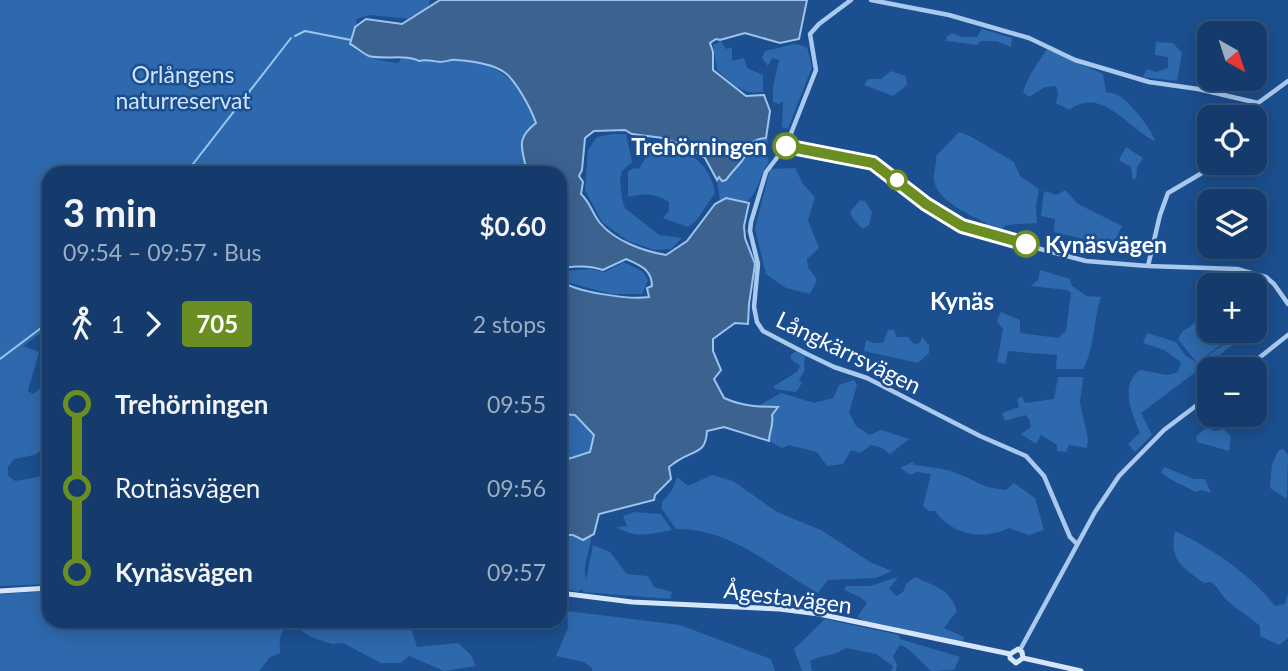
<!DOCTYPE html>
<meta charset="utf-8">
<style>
:root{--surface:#143b6b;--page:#214673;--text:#f1f3f6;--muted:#9dadc1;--line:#33557e}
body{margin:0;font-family:Lato,sans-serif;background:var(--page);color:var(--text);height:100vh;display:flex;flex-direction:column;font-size:26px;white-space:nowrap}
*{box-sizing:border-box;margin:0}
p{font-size:23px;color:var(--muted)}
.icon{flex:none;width:38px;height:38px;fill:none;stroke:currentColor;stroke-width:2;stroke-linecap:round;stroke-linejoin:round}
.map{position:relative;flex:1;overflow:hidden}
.side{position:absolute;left:42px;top:166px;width:525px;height:462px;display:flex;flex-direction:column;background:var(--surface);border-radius:21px;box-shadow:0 4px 18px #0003,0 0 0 2px var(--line)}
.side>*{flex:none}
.badge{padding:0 14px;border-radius:5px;font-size:24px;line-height:46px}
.needle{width:46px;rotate:141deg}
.controls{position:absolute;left:1197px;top:21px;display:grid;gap:14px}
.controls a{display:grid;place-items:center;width:70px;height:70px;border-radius:14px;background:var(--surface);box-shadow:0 4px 18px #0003,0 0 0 2px var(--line);font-size:35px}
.map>.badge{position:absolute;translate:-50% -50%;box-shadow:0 0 0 4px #fff}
.legs{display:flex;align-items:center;gap:10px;height:77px;padding:0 21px;font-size:23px}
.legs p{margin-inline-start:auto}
.summary{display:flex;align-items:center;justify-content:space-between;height:119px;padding:0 21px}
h1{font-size:38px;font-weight:700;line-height:52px}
ul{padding:0 21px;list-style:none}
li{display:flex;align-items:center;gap:24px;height:84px;font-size:26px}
li i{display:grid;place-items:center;width:10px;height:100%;margin:0 9px;background:currentColor}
li i::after{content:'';width:18px;height:18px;margin:-9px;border:5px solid;border-radius:50%;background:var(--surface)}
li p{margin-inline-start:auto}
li:first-child i{background:linear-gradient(#0000 50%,currentColor 0)}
li:last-child i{background:linear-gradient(currentColor 50%,#0000 0)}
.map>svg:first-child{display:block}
</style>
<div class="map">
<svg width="1288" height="671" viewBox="0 0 1288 671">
<rect width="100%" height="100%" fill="#1b4f8f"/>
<path fill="#2e69ad" d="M0 0H430L427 12 423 15 411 16 410 19 371 15 356 19 357 25 364 30 359 33 353 29 349 45C369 58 374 60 398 63L401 59C414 56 425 60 439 61 446 62 453 59 461 60 497 67 500 68 526 96V103L538 120C531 137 517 157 530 173H49V327L23 346 39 352 28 391 33 394 39 389H46L49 393V446L34 455 14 459 8 467V476L15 481 49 475V584L0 586Z
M982 29 1012 38 1011 47 996 41H981L977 45 946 41 947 36 952 33 962 37H977Z
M721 41 726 49 732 47V61L744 58 747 68 763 75V92C741 95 733 84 717 70L713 45Z
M1156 42 1173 43 1182 53 1177 81 1143 77 1147 69 1156 72 1168 68V57L1155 55Z
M795 44 807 47 812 67 788 129 782 127 783 101 779 104 773 102V87L779 60 772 58 768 66 762 58 765 51Z
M1047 49 1103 74 1106 92C1110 93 1114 93 1118 95 1127 99 1153 130 1155 141 1128 129 1102 85 1069 110L1056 103 1058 94 1056 86 1045 87 1029 97 1023 92C1030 72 1037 65 1047 49Z
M891 71 906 76 907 85 893 96 864 85 868 79H881Z
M959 132 970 136 1014 162 1020 176 1039 189 1036 207 1037 223 1005 225 1000 234 983 232 986 223C970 215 935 200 934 179 933 173 937 165 936 156Z
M613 134H626L632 162 622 171 620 180 622 199 625 208 659 235 682 238 671 249 654 250 628 241 602 222 585 190 588 150 597 137Z
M757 138H766L768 140 766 152 769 162C758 175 760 192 746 202L726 198 720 201 717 180 719 177 726 180 745 158 748 145Z
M655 141C684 149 710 160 715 193L696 221 688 227 663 218 669 211V202C655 193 644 193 628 197V172L633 168 639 169Z
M1126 147 1143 158 1137 167 1136 178 1133 180 1131 167 1119 160Z
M795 168 803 184 815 197 808 220 819 248 807 259 808 267 817 280 810 294 786 288 766 274 755 229 770 169Z
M1065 190 1078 204 1122 226 1115 240 1104 244 1054 232 1055 219 1041 216 1044 191 1057 195Z
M860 200 866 202 872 212 869 225 863 229 853 219 850 212Z
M624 262 643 272 648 280 642 294H611L566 282 565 271 589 269 605 272Z
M1040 270 1070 279 1072 286 1087 296 1101 297C1093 320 1095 348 1083 369H1056L1057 355 1008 351 1005 364 997 362 1003 329 997 321 1001 312 1020 320V333L1058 338 1066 331 1071 293 1067 290 1031 286 1038 280Z
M1209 312V331H1239L1197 363 1235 337 1238 341 1218 356 1216 361 1222 369H1209V384L1197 371 1141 413 1152 435 1135 452 1128 444 1140 433C1132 413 1119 385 1140 370L1167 375 1178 372 1181 362 1164 350 1143 343 1147 333 1176 342 1185 355 1197 363 1178 339 1182 332Z
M888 330H894L897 337H908L914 344 920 343 922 337 929 345V353L918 363 864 351 866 340 874 343H883Z
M796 351 805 356 804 363 805 370 799 380 802 383 796 392 775 389 774 386 797 372 800 366 791 359V355Z
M1058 377H1083L1080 403 1088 439 1087 448 1069 445 1066 452 1057 451V445L1041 435 1036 444 1021 434 1031 427 1029 419 1025 415 1005 421 1002 413 1019 407 1017 399 1022 396 1025 403 1054 399Z
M854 380 857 385 849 412 856 426 870 435 881 430 909 439 890 454 882 448 871 445 860 453 851 450 843 464 827 466 817 452 789 445 782 448 769 441C769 431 774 426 772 415L756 407 781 393 814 403 833 398 839 385Z
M570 413C579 416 591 426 595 434L591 453 568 459 560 478V414Z
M1206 428 1215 431 1223 429 1231 436 1229 451 1197 442 1196 436Z
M1283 449 1288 455 1287 499 1270 488 1272 464 1279 450Z
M913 462 914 465C929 467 944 468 959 474 978 482 984 488 1006 490L1014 483 1035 498 1044 530 1029 535 1009 528C983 541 952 535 935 511H929L923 506 931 474 917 472 910 475 900 468Z
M1164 467 1194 479H1205L1211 493 1201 490 1195 492C1183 484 1171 482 1161 472Z
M712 475 733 481 777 512 821 530 870 562 892 571 876 578 828 580 818 593C773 568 731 528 676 529L662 509V502L672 490 677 477 688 486Z
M635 512 661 514 672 530C652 534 634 539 617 527L627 526 623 516Z
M1175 531C1213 549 1249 573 1275 606L1285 604 1288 593V638L1279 645 1260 636V626C1249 616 1237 610 1227 600 1220 594 1218 587 1211 582L1204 583C1182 567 1169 560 1175 531Z
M560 535H573L583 540 591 536C591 546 586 557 585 567 584 571 586 576 586 580L593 545 610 552 627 574 648 576 654 587 672 592 670 599 583 592V589L578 592 560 587Z
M898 577 889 589 897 596 903 592 906 584 915 577C936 587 949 588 957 611L944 628 964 637 963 643 864 621 857 617 867 603 860 597 844 590 846 586H870Z
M49 591V621H294C280 629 279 637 280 653L270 657 259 671H0V594Z
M567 611 680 625 771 659 775 671H592V668L584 662 556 656 568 628Z
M825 619 899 635 900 639 960 657 954 670 931 671 907 648 900 645 893 656 897 664 896 671H891L893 666 876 654 846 648C835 656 822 655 810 661L812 671H802L794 649Z
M295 621H409L417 647 458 643 471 655 476 666 444 671 409 656 401 663H381L343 643 332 644 311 637 299 629Z"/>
<path fill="#3c6290" stroke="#9cc4f0" stroke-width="2" d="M440 0H807L799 39 780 43 745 33 720 40 716 39 710 43 713 52V70L746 96 764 95 770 111 766 138C748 139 750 149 742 161 737 167 731 173 726 180L722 181 719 177 717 180 705 158 685 146 663 138 632 134 625 130 594 131 585 138 582 170 579 176 583 182 581 194C590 202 592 213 600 223 615 241 643 251 666 255L687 241 715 204 726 198 749 203 744 226 745 238 755 264 749 304 748 324 735 323 713 339V351L721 370 714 379 724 398C742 406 758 407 778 407L772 415C774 426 769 431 769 441L724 427 707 431C706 454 694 450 679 460 675 462 672 465 669 467L671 479 655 495 654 500 599 514 594 534 583 540 573 535H560V478L568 459 590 452 594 435 575 415 560 414V280C573 292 630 300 649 297L647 288 652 286C652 269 639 265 626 259L603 270C591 266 572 265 560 269V173H527C523 149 514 140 536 123 531 109 516 80 504 72 493 64 469 61 457 60 451 59 446 62 440 62 432 61 427 59 419 61 408 54 384 60 369 56 362 53 356 47 350 44L355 27 366 19 402 24Z"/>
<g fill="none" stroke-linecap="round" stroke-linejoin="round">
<path stroke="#9cc4f0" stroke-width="2" d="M295 36 305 31 351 40
M186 173 291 38
M0 359 49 322"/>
<path stroke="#a9c9ee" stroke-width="4.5" d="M851 0 819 24 810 34 816 70 786 146 766 172 751 222 750 231 758 264 754 307 757 322 763 331 807 354 834 367 867 378 980 436 1026 456 1044 476 1070 537 1077 544
M871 0 949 15 1029 38 1075 60 1149 82 1198 89 1258 103 1288 81
M1250 117 1258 103
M786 146 873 163 943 216 963 227 983 234 1086 261 1148 266 1237 269 1266 277 1274 284 1288 304
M1148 266 1160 215 1168 193 1219 163
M1245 369 1288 335
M1020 650 1095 512 1119 476 1164 430 1209 396"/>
<path stroke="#d6e6fa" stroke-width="5" d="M0 591 49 588
M560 593 632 602 780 609 819 614 1010 654 1018 649 1022 652 1023 658
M1010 654V658L1016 663 1023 658 1081 671"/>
</g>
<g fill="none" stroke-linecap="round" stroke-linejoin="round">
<defs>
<path id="line-1" d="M786 146 873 163 926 204 962 226 1026 244"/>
</defs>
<use href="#line-1" stroke="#fff" stroke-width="16"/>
<use href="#line-1" stroke="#6b8e23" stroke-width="10"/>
</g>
<g fill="#fff" stroke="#6b8e23" stroke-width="3.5">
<circle cx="786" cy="146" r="12"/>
<circle cx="897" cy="180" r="9"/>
<circle cx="1026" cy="244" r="12"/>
</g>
<g text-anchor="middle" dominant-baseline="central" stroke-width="5" stroke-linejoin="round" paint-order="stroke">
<g font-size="23" fill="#cfe3fa" stroke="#1b4f8f">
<text x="183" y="74">Orlångens<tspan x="183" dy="26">naturreservat</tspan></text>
</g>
<g font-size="23" font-weight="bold" fill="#fff" stroke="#1b4f8f" text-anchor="end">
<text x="767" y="146">Trehörningen</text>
<text x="1045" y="244" text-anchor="start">Kynäsvägen</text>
</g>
<g font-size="23" fill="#fff" stroke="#1b4f8f">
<text transform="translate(849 352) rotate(26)">Långkärrsvägen</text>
<text transform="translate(788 597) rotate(7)">Ågestavägen</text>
</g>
<g font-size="24" font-weight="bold" fill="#fff" stroke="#1b4f8f">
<text x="962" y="300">Kynäs</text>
</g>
</g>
</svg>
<div class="controls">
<a><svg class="needle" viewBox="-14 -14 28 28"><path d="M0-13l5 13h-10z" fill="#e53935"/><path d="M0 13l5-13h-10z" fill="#9dadc1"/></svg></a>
<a><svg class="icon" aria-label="locate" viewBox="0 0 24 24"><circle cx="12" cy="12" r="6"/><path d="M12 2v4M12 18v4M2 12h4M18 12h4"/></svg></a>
<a><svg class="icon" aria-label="layers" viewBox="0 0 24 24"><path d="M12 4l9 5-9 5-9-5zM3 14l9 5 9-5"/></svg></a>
<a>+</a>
<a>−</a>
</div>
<section class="side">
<div class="summary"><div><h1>3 min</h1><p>09:54 – 09:57 · Bus</p></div><b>$0.60</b></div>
<div class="legs"><svg class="icon" aria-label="walk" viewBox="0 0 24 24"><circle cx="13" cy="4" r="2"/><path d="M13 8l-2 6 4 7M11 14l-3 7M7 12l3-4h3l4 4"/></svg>1<svg class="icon" aria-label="forward" viewBox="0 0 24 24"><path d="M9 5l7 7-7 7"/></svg><b class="badge" style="background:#6b8e23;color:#fff">705</b><p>2 stops</p></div>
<ul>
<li><i style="color:#6b8e23"></i><b>Trehörningen</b><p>09:55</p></li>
<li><i style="color:#6b8e23"></i><span>Rotnäsvägen</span><p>09:56</p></li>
<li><i style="color:#6b8e23"></i><b>Kynäsvägen</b><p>09:57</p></li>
</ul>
</section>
</div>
